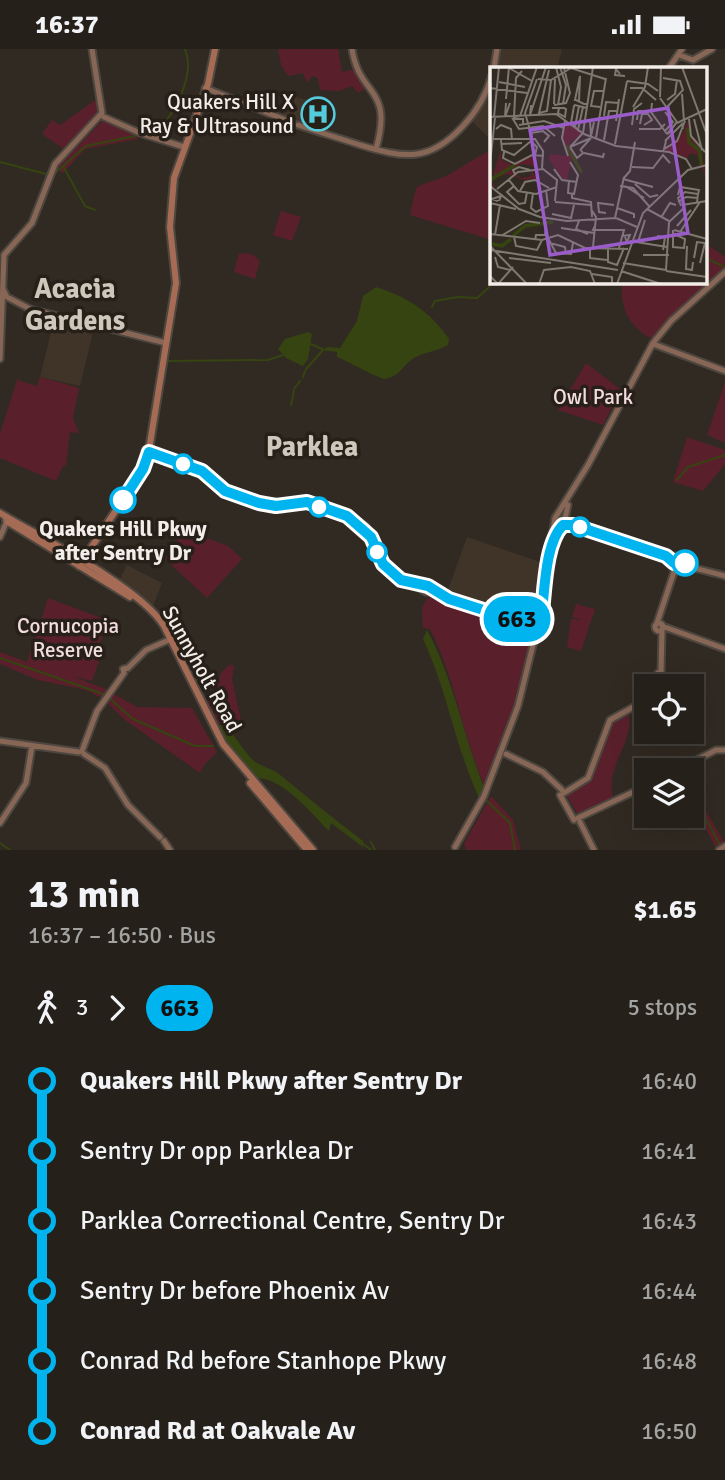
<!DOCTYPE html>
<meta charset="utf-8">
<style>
:root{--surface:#25201a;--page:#2d2823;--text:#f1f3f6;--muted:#a3a3a2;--line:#423e39}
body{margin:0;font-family:Signika,sans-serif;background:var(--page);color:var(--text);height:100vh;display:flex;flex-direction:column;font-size:26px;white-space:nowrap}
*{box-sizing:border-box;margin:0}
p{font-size:23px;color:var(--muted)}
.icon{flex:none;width:38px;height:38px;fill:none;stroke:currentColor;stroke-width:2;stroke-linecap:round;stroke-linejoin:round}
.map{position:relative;height:801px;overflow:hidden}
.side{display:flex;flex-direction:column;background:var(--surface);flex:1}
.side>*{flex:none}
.badge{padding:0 14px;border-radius:23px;font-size:24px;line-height:46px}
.tools{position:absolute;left:634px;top:625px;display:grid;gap:14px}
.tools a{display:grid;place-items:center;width:70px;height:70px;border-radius:0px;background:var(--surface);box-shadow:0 7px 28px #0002,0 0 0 2px var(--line);font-size:35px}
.map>.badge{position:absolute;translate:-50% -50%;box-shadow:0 0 0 4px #fff}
.legs{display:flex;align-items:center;gap:10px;height:77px;padding:0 28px;font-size:23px}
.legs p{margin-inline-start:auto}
.summary{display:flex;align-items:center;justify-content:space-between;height:119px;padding:0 28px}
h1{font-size:38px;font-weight:800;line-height:52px}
ul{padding:0 28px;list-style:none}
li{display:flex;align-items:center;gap:24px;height:70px;font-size:26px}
li i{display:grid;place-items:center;width:10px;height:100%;margin:0 9px;background:currentColor}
li i::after{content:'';width:18px;height:18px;margin:-9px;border:5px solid;border-radius:50%;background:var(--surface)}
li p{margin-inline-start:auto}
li:first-child i{background:linear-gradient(#0000 50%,currentColor 0)}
li:last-child i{background:linear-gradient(currentColor 50%,#0000 0)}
.status{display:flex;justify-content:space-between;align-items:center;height:49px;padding:0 35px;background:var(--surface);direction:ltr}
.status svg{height:19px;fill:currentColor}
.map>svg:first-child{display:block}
</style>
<div class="status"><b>16:37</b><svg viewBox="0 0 49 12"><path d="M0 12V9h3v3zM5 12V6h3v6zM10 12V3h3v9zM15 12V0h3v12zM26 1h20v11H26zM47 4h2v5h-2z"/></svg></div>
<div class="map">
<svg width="725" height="801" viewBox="0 0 725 801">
<rect width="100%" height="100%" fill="#312a22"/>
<path fill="#403428" d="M501 0H560L562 1 557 19H498Z
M492 37V92L472 72Z
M289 46 331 58 324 81 282 67Z
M55 267 94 279 80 337 40 328Z
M467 488 543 514 535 574 456 547 448 541Z
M127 516 162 534 153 557 119 532Z"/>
<path fill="#59202b" d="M278 0H338L342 23 355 20 366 39 358 44 352 37 339 42 320 41 318 29 312 27 307 34 303 24 288 27 281 16Z
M97 50C101 74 80 85 64 100L42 85 52 71 60 76Z
M107 71 137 85 138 90 85 100 63 124 57 119 102 72Z
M492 100V191L410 166 416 139C426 133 437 131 448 126 464 117 477 108 492 100Z
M281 162 301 168 292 192 273 186Z
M706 195 725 208V220L655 287 650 289C628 276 620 258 622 233H706Z
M239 204 252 205 260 212 255 230 234 223Z
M586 314 621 341 603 376 558 361Z
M40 328 79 339 73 369 79 384 70 383 66 416 63 417 56 432 0 409V385L17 331 37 337Z
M725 333V394L707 386Z
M687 388 725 401V415L703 442 673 433Z
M185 481 228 497 242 510 207 549 164 509Z
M431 544 533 580 516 656 485 738C462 686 456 631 430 580L423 579 422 558Z
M48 549 107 571 96 607 100 609 92 632 72 627 108 641 102 649 86 641 38 631 0 615V603L27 613Z
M576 555 595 560 581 602 567 598 571 570 582 571 572 568Z
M230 615 234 617 232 631 241 671 216 676 206 655 222 623Z
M112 644 137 658 192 659 217 703 205 715 200 724 125 671 106 653Z
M628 663C638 689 602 720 614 750L578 766 566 745 589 730 612 672Z
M691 735 725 795 716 799 691 751Z
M491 747 513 771 521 801H466L464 794Z"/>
<path fill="#354411" d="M376 238C407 248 430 262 449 290L448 296C436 303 422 303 411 311 400 320 400 327 384 330 367 324 352 314 337 308V303L322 301 328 298 340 299 357 272 363 247Z
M308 283 312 285 308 310 303 317 286 309 278 300 285 290Z
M427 581C454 631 463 686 484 738L479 749C455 697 447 641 423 590Z
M222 673C227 675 244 702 251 709 259 718 270 718 279 725 307 748 334 770 363 792V798L331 774 329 782C311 764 284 730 258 729L234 705 219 678Z"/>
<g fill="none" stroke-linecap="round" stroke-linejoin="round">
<path stroke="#354411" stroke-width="2" d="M147 80 164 75C178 56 195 24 185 0
M0 113 46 125
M63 117 85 157 95 161
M55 124 86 97 135 87
M706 209 725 218
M432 258 435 252 458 248 477 249 495 233
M311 295 322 300
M167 312 268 311 283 306
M306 320 323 301
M303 328 305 322
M294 340 300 332
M291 356 294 342
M677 431 688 418 725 406
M0 609 103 645
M109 649 133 670 195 697H213
M691 742 720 796
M487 752 510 774 515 801
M371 793 375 801
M0 794 10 801
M362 794 371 801"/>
<defs>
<path id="secondary" d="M352 0C359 48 394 37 376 100
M679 6 693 11 712 0
M494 19 497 0
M669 19 682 0
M205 39 293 74
M104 68 140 84
M298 76C318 83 339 89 360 96 404 109 429 114 463 77 476 63 487 44 492 26
M143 85 184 98
M3 240 7 248 30 260 166 294
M656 296 725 322
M0 310 4 206 32 174 55 115 102 64 92 0
M145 401 203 423 225 442 263 456 282 457 304 450 347 467 366 477 379 509 391 524 426 543H437L449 550 539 578
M565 470 568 456
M566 470 573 476 666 507C680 518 706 521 725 527
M555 487 565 470
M0 488 6 474 5 468
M666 507H676L685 513
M657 574 677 514
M655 578a4 4 0 1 1 8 0a4 4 0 1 1-8 0Z
M662 577 725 600
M658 624 661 626 659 629 656 627Z
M661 625 662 581
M0 692 79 703
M82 702 97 662 124 624 123 620 128 619 146 601 171 590
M84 705 105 719 128 756 160 788
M506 705 543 723 562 741
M677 721 716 701H725
M564 744 588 729 610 671 646 651
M560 746 574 771
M578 769 646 737
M580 773 594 801
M0 774 26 734 32 697
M164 792 170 801
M455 798 484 747 518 657 534 592 555 469 588 416 653 294 671 272 725 223
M719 801 725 797"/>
<path id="primary" d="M0 464C42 489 141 539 164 577L223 695 313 801
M8 473 130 548
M79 517 136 431 148 407 176 234 170 178 174 129 208 35 215 0
M250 734 307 801"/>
</defs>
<use href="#secondary" stroke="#4d4740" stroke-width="9"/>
<use href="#primary" stroke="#4d4740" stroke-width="10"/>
<use href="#secondary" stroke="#876656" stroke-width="5"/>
<use href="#primary" stroke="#a66b55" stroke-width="6"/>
</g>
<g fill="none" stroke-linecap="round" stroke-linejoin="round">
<defs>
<path id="line-1" d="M123 451 143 420 149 403 202 422 225 442 259 454 276 457 307 453 347 467 371 488 383 515 401 531 428 537 449 550 540 579C545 551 543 496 563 476H573L666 507 674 514H685"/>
</defs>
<use href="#line-1" stroke="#fff" stroke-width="16"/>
<use href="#line-1" stroke="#00b5ef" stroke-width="10"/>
</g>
<defs>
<symbol id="hospital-ring" viewBox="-11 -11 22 22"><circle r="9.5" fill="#272019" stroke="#54cadd" stroke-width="1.5"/><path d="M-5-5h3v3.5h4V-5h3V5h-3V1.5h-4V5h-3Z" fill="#54cadd"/></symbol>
</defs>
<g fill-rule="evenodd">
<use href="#hospital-ring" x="299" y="46" width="38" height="38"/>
</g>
<g fill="#fff" stroke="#00b5ef" stroke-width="3.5">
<circle cx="183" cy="415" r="9"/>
<circle cx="123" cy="451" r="12"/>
<circle cx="319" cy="458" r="9"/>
<circle cx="580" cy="478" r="9"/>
<circle cx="377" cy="503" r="9"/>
<circle cx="685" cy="514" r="12"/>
</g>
<g text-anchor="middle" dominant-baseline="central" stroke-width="7" stroke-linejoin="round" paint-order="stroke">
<g font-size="21" fill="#f2ede8" stroke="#272019" text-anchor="end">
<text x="294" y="53">Quakers Hill X<tspan x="294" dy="24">Ray &amp; Ultrasound</tspan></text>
</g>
<g font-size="21" fill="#f2dcde" stroke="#272019">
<text x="593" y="348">Owl Park</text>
<text x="68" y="577">Cornucopia<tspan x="68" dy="24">Reserve</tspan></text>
</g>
<g font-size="21" font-weight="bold" fill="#f2ede8" stroke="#272019">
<text x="123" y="480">Quakers Hill Pkwy<tspan x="123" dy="24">after Sentry Dr</tspan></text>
</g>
<g font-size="21" fill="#f2ede8" stroke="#272019">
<text transform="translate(202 620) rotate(61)">Sunnyholt Road</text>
</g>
<g font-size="28" font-weight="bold" fill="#cfc6bc" stroke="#272019">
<text x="75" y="240">Acacia<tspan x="75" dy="32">Gardens</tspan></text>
<text x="312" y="398">Parklea</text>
</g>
</g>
<g transform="translate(490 18)">
<rect width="217" height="217" fill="#312a22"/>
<path d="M199 53 201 68 211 84 217 113 207 88 201 86 197 91 175 83 192 67ZM77 55 92 67 80 75 83 87 77 112H73L58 91 61 87 78 89 72 71ZM11 82V93L22 98 44 89V99L31 97 20 103 31 111 41 109V103L47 112 34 113 17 107 4 111 2 117 7 120 0 119Z" fill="#59202b"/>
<path fill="none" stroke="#354411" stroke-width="3.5" d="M198 61 199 75 210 84 211 98M76 78 92 106M0 113 25 98M23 169 35 159 63 155M2 177 12 179 21 172"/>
<path fill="none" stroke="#7e7871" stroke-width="2" d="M66 0 71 20 68 38M70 0 76 18 73 37M192 0 217 68M19 1 42 14M59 3 49 46 57 44 61 13M32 4 26 11 24 50 30 49 47 0M130 7 126 2 125 8 135 9M173 11 190 14 193 23 177 40M48 12 61 13 81 1 115 12M137 14 158 17 168 24M9 15 35 20M0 21 37 26M140 21H152L166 33M192 27 194 54M170 30 171 0M170 31 187 55M16 32 19 0M177 33 185 27 187 13M89 34 90 9 85 33H86L94 37H97M16 36 15 50 20 36M162 36 161 45 177 67M64 37 65 12M41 38 40 48 56 0M64 38 76 36 80 26 74 1M93 40 88 63 81 56 84 39 85 38 97 41M110 40 101 39 104 24H113M143 40 155 20 158 0M62 41H74L76 42 75 50 68 46 69 41M114 49 116 35 129 36M0 50 66 47 94 67 126 79 179 85 196 92 202 102M4 50 9 0M199 52 201 69 215 85M204 52 212 83M147 53 148 44H161M75 54 72 71 78 89M100 54 101 69 104 55M126 54 129 32M187 56 217 42M150 57 152 47H158L162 53 154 58M29 58 54 54 74 61M33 58V52H23L29 62 53 59 65 69M142 58 144 42 152 36M85 60 89 39M6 62 11 58 21 62 22 73M149 62H170L175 57M175 64 183 55 175 45M41 66 53 64 59 69 54 75M177 67 187 55 178 67M42 70 35 46 47 12M106 71 116 11M2 72H45L53 84 52 102M11 73 12 83 24 88 41 74 47 80 45 88M114 73 119 44H127M175 74 192 57 193 62M176 74 174 82 187 74 195 54M11 77 32 76M125 77 137 14M80 80 93 66 103 0M80 80 101 71 91 82M80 80 87 91 93 86 90 82M14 85 13 91 25 97 42 88 54 89M94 86 113 90 114 86M0 97 5 51M142 100 163 101 173 88 180 96M64 102 72 113 87 115M25 107 23 103 29 100 40 103M18 112 28 124 46 127 67 120M133 112 140 104 145 75M133 112 163 120M79 113 78 126 84 127 88 108 80 95M145 117 160 130 168 128M0 119 29 142 50 150 77 154 126 151 147 160M24 119 17 125 29 137 35 136 37 125M130 119 143 121 159 139M135 119 154 131M7 122 28 105 53 102 67 113 65 134M30 124 35 115 45 113 59 121M43 126 41 141 46 145 58 139 56 123M82 127V131L101 135 102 150M188 128 190 120 209 123 208 127M8 134 2 132 11 129 9 134M65 135 101 138M188 135 196 130 208 131M0 136 26 142M192 138 217 134M191 139 188 131 195 125 208 127 207 135M127 141 144 147V151M101 142 106 150 103 180M157 142 179 154M116 146 109 145 108 136 124 138M62 147 81 151 84 138M172 149 180 136 186 138M125 151 134 110M89 154 86 162 98 167M179 155 195 140M105 159 103 163H134L129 181M187 159 201 143M71 161 104 166M183 163V180L194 181 195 172 184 167M184 163 217 172M190 165 210 135M0 167 52 173 68 168 95 181 138 182M5 168 10 138M11 169 36 154 50 156M132 169 140 168 137 175 135 170M167 169 175 170 173 183M24 170 26 179 47 183 52 173M58 171 66 186 81 187 83 176M45 173 46 168H55L56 161M140 174 177 180M148 175 155 153M60 176 75 180 76 188M0 179 37 217M197 179 196 202 202 203 203 195M118 180V195L127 198 134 181M100 181V191L117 193M0 183 128 203M153 188H179M5 190 8 200 20 203M19 191 61 196M204 191 207 175 215 176 210 196M133 196 176 203M176 203 179 155M131 204 171 217M176 204 217 210M102 207 122 210V217M0 209 8 217 23 200M49 217 54 203 81 200 100 204 105 217M127 217 153 146 198 103 217 98"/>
<path fill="#995cc9" fill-opacity="0.15" stroke="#995cc9" stroke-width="3.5" d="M178 41 198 166 60 188 40 63Z"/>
<rect width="217" height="217" fill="none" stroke="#f2ede8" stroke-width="3.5"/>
</g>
</svg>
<div class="tools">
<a><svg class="icon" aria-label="locate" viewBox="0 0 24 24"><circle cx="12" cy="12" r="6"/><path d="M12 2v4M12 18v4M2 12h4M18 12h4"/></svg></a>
<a><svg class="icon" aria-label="layers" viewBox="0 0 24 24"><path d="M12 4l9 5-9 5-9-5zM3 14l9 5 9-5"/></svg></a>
</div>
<b class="badge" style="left:517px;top:570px;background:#00b5ef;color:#111">663</b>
</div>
<section class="side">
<div class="summary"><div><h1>13 min</h1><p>16:37 – 16:50 · Bus</p></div><b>$1.65</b></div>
<div class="legs"><svg class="icon" aria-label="walk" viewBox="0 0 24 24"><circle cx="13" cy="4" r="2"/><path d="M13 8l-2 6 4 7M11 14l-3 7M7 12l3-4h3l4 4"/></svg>3<svg class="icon" aria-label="forward" viewBox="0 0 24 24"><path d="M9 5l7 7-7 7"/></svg><b class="badge" style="background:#00b5ef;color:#111">663</b><p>5 stops</p></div>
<ul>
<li><i style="color:#00b5ef"></i><b>Quakers Hill Pkwy after Sentry Dr</b><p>16:40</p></li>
<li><i style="color:#00b5ef"></i><span>Sentry Dr opp Parklea Dr</span><p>16:41</p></li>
<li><i style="color:#00b5ef"></i><span>Parklea Correctional Centre, Sentry Dr</span><p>16:43</p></li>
<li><i style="color:#00b5ef"></i><span>Sentry Dr before Phoenix Av</span><p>16:44</p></li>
<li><i style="color:#00b5ef"></i><span>Conrad Rd before Stanhope Pkwy</span><p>16:48</p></li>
<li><i style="color:#00b5ef"></i><b>Conrad Rd at Oakvale Av</b><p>16:50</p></li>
</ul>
</section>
